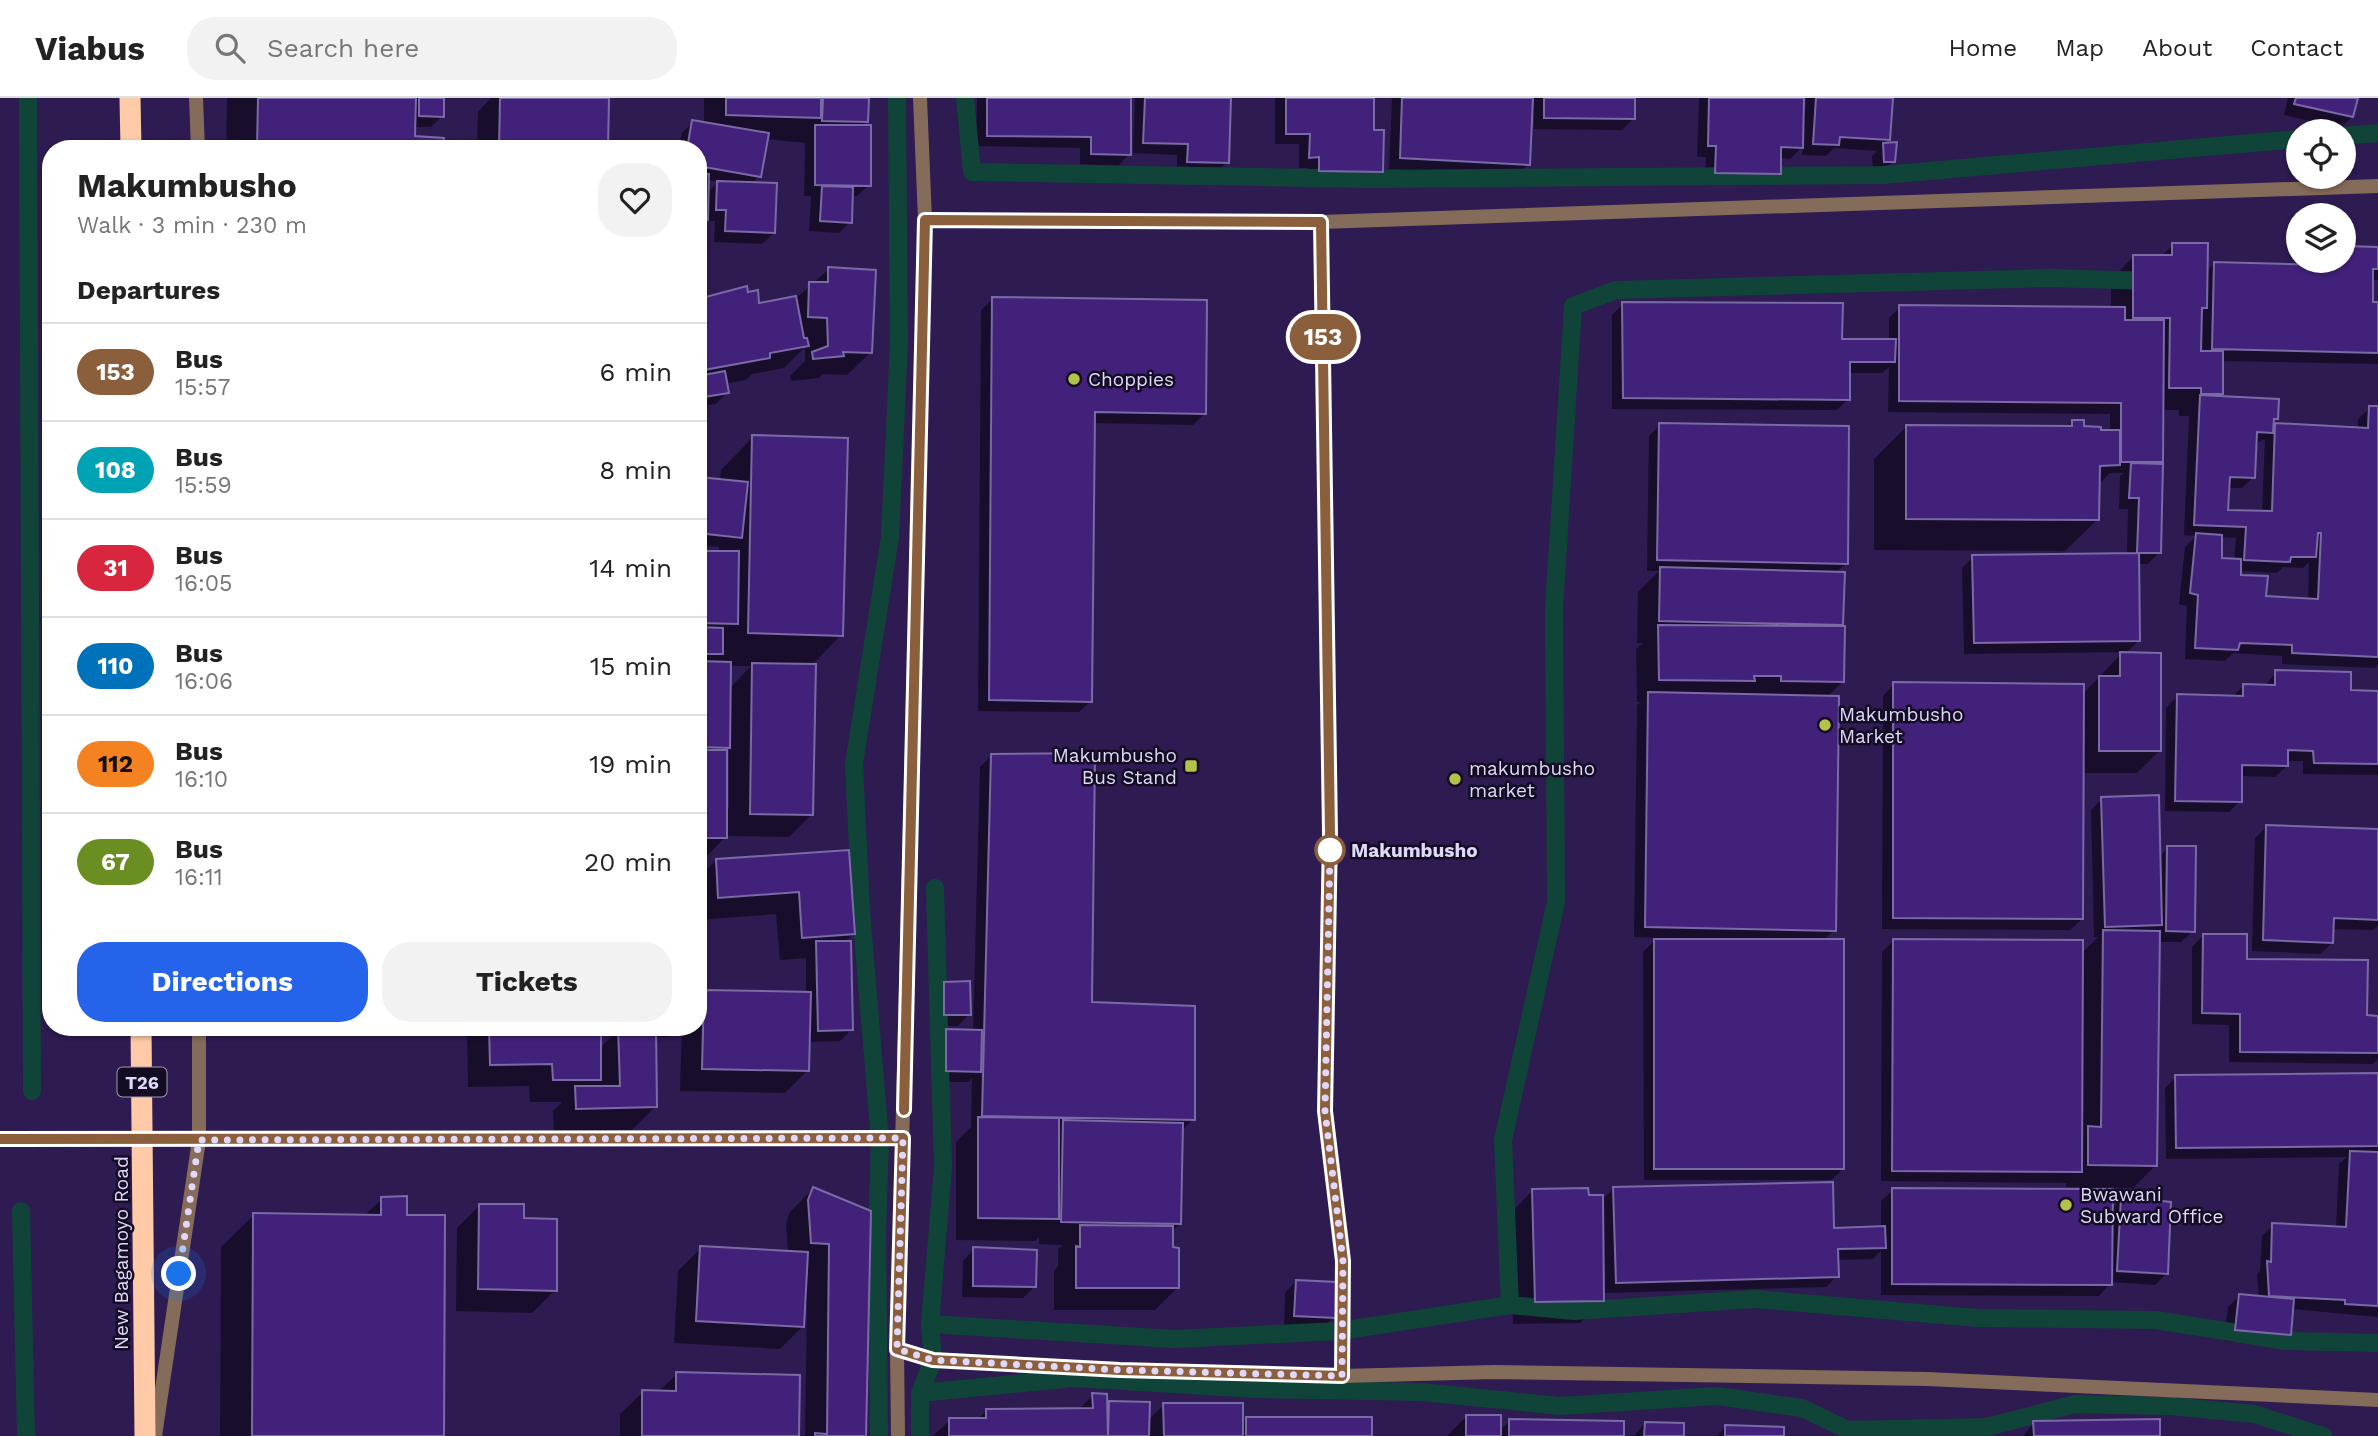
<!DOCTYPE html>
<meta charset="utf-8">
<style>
:root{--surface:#fff;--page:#f2f2f2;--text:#222;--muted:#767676;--line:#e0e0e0;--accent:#2563eb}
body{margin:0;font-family:"Work Sans",sans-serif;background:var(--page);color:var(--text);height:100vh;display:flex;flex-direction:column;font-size:26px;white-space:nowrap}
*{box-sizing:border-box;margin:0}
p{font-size:23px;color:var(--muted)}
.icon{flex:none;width:38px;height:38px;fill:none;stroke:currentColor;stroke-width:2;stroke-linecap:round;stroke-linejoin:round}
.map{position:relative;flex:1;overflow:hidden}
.sheet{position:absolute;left:42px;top:42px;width:665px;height:896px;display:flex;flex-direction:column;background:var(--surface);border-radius:28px;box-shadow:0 2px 5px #0004}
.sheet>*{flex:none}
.badge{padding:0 14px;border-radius:23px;font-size:24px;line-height:46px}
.fabs{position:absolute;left:2286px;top:21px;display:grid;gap:14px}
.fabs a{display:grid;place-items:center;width:70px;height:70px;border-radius:50%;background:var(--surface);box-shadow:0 2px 5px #0004;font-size:35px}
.you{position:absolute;width:35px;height:35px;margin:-18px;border:5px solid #fff;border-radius:50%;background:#1a73e8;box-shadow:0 0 0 10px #1a73e833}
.map>.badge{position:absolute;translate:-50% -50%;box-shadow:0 0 0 4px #fff}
h2{padding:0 35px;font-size:26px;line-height:63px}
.round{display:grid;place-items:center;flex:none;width:74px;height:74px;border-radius:28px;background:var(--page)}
.head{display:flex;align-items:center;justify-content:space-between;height:119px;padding:0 35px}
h1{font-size:33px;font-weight:700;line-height:52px}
.action{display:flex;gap:14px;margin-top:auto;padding:14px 35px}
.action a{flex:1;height:80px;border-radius:28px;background:var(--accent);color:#fff;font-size:28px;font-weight:700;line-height:80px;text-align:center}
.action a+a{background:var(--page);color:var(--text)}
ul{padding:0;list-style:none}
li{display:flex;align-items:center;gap:21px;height:98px;padding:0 35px;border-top:2px solid var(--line)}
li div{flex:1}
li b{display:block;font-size:26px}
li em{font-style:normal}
li .badge{min-width:77px;font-weight:700;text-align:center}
header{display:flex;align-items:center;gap:42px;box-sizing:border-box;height:98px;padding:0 35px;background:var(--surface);border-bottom:2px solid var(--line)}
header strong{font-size:33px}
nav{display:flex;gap:38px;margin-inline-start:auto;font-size:24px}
.search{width:490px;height:63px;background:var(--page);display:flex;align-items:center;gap:18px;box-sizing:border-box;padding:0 24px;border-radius:28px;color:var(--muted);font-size:26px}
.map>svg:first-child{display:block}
</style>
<header>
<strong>Viabus</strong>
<div class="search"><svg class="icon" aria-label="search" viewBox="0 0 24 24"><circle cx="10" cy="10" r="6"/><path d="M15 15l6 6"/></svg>Search here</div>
<nav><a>Home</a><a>Map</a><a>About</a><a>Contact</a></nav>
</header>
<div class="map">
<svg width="2378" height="1338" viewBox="0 0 2378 1338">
<rect width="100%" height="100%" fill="#2d1b51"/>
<path fill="#0007" fill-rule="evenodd" d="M227 0H443L442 18 431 29H414V40L442 51H226Z
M491 0H607V51H477L478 14Z
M704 0H867L866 24 861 29 869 87 857 98H851L850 124 839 135 809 133 811 98H804L805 45 766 41 759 78 751 86 774 135 762 146 714 144 715 123H705L698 129V51H679L682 35 693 24 704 25ZM707 82 718 84 707 95Z
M977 0H1130L1129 56 1118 68 1080 66V50L976 48Z
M1135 0H1229L1227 64 1216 75H1177V57L1133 55Z
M1275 0H1373L1372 33 1381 73 1370 84 1308 83V70H1299V46H1275Z
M1392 0H1633V21L1622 32 1534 31V16H1531L1529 66 1517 77 1389 71Z
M1699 0H1802V12H1805L1806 0H1891L1888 42 1883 47 1895 46 1893 63 1882 75H1873L1872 58 1877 53 1834 50 1826 58 1802 57 1803 48 1790 61 1779 60V75L1768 87 1705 86 1706 59H1697Z
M2288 0H2356L2352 19 2340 30 2284 17Z
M2173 147 2206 174 2214 166 2311 169 2317 163H2343L2347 150 2378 151V182H2371V206H2378V266L2221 263V295L2216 300 2276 320 2271 332 2276 327 2358 331V321L2370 310H2378V566L2375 570 2282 566V558L2233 555 2225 563 2185 561 2187 508 2179 506 2185 449 2196 438 2184 437 2189 318H2179V312H2162L2161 363 2157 368 2159 454 2148 466H2138V543L2125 556 2160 652 2137 675H2082V821L2070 832 1882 831 1883 598 1894 586 2082 597 2123 554 1964 556 1962 470 1973 459 2127 457 2128 411H2119L2120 378 2124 375H2110L2098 387V421L2065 453 1874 452V361L1907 328 2066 330 2072 324 2100 334H2110V316L1888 314 1889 269 1882 275H1848V301L1837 312 1612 311V217L1623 206 1840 242H1889V220L1900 209 2111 211V181L2134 158 2160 159ZM2265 341 2262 415 2226 413 2227 390H2242L2253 379 2255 346ZM2220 439 2236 440 2234 463 2220 462ZM2309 464 2308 502 2264 500 2239 479V473L2277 475 2283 469 2303 470Z
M829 171 870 255 847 277 823 276 819 280 791 283 790 278 805 263V249L784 270 752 276 746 282 725 286 727 294 716 306 698 309V203L745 190 747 196 758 207 794 202Z
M993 201 1205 315 1193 327 1093 325 1091 603 1079 614 978 613 981 212Z
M1660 327 1846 465 1835 476H1843V583L1826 600 1834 832 1823 843 1843 1071 1831 1082H1644L1643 854 1657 840 1634 839 1637 607 1641 604H1637L1636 551 1643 545H1637L1638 494 1659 473H1647L1649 338Z
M753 339 841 537 811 568 812 716 789 739 726 738 703 762H698V454L719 455V449L698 447V382L720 383 721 372ZM729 568H751L729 591ZM729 648V710H725V652Z
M2276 574 2349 593 2378 594V677L2303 676V663H2286L2287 668 2275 679 2241 678 2240 703 2229 714 2165 713 2166 610 2178 598 2231 600 2244 587 2265 588Z
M991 658 1090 905 1193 1021 1182 1033 1180 1126 1171 1134 1177 1190 1155 1212H1054V1173L1058 1168V1151L1063 1147 1039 1146V1139L1035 1143 956 1142V1044L971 1029 972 980 968 984H935L936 945 947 933 973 934 980 669Z
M2102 701 2159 759 2168 750 2193 833 2181 844H2158L2156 1067 2133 1090 2066 1089V1085L1881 1083 1882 854 1893 843 2081 856 2098 839H2094L2091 712Z
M2267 728 2378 732V828L2373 832 2332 831V845L2320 856 2252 853 2255 740Z
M848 754 853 836 844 845 851 932 840 943 808 944V972L785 995 680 993 682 929H698V900L705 894 806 896V860L780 862 776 816 698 822V780L716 762Z
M2203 837 2246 863 2365 919H2378V961L2373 966 2229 964V927L2192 926V849Z
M944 886 969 916 958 928H933V897Z
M467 929H599V951L619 931 679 929 670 939H654L655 1009 632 1032 554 1033 553 1013 562 1004H530L529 988 468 989Z
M2378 977V1219L2292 1211 2290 1236 2278 1247 2224 1243 2228 1209 2239 1198 2259 1200 2257 1176 2260 1173 2262 1138 2273 1127 2336 1130 2339 1066 2347 1059 2166 1061 2165 990 2176 979Z
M1614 1090 1832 1132 1881 1130V1103L1893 1092 2111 1112 2122 1101 2166 1176 2155 1187 2111 1184 2099 1198 1881 1197V1153L1873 1161 1837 1162V1178L1826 1189 1603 1195V1202L1580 1225 1513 1226 1510 1116 1532 1093 1601 1103Z
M813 1091 869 1115 865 1338H805L807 1207H803V1228L780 1251 674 1245 678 1173 701 1150 788 1155 786 1126 790 1114Z
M382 1101 405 1119 442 1338H220L221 1149 254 1117 364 1118Z
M480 1107 555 1192 532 1215 456 1213 457 1130Z
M974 1151 1034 1189 1023 1200 962 1199 963 1163Z
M1296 1183 1334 1219 1323 1230 1284 1229 1285 1195Z
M677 1276 797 1338H620V1316L643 1294H658Z
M1093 1297 1105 1309 1109 1305 1148 1322 1164 1307 1241 1326 1247 1320 1370 1338H933L950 1322H977L986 1313 1078 1312Z
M1467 1318 1499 1333 1510 1323 1622 1338H1447Z
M1645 1325 1682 1338H1634Z
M2034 1325 2158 1338H2023Z
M1726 1328 1782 1338H1717Z"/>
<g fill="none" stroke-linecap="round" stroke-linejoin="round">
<path stroke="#114439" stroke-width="18" d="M28 0 32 993
M965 0 972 74 1372 81 1883 77 2298 41
M2343 38 2378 35
M21 1113 26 1338
M1510 1207 1503 1042 1556 804 1554 510 1573 208 1616 192 2048 180 2154 183
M930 1226 1174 1241 1340 1233 1510 1207 1574 1213 1755 1201 1978 1220 2156 1222 2286 1243 2378 1245
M920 1295 1074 1280 1256 1291 1422 1294 1560 1308 1717 1298 1802 1310 1848 1332 1987 1329 2075 1306 2170 1308 2254 1316 2323 1338
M879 1338 877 1134 880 1042 861 813 854 666 890 439 899 246 897 0
M920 1338V1295L933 1262 930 1226 943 1069 935 790"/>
</g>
<path fill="#42217a" stroke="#7a6aa7" stroke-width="2" d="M258 0H416L415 38 444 40 443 51H257Z
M419 0H444V19L419 18Z
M500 0H609L608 51H499Z
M726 0H821V20L726 17Z
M823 0H869L868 24 822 23Z
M987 0H1131V57L1091 56V39L987 38Z
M1145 0H1231L1229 65 1187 64 1188 46 1143 45Z
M1286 0H1374V32H1384L1383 74 1319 73V59L1309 60 1310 36H1286Z
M1402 0H1533L1530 67 1400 60Z
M1544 0H1635V21L1544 20Z
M1709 0H1804L1803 50 1781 49V76L1715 75 1716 48H1708Z
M1816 0H1893L1890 42 1840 39 1839 47 1813 46Z
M2296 0H2358L2353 19 2294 6Z
M692 22 769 35 761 79 698 68V51H687Z
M815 27H871V88L815 87Z
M1897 44 1895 64H1884L1883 45Z
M698 76H709L708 122H698Z
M717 83 777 85 775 135 725 133 726 112H716Z
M822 88 853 89 852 125 820 123Z
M2172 145H2208L2207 210H2202L2201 253H2223V296H2201V290H2169L2170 220H2133V157H2172Z
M2346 148 2378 149V171H2373V204H2378V255L2212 251 2214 164 2321 167V163H2343Z
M828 169 876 172 872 255 843 254 844 258 813 261 812 254 828 248 827 220 808 219 809 184H828Z
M747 188 748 194 758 192 759 205 796 198 804 240H807L809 248 770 255V260L704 272 703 265H698V201Z
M992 199 1207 202 1206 316 1095 314 1092 604 989 602Z
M1622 204 1843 205 1842 241H1896L1895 264H1850V302L1623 300Z
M1899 207 2125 209V222H2164L2163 364H2121V305L1899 303Z
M725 273 729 295 698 300V278Z
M2200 297 2279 301 2278 321H2274L2273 335 2257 334 2255 380 2230 379 2228 412 2272 413 2275 325 2368 330 2369 308H2378V559L2292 555V547L2240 545 2238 552 2195 550 2198 497 2190 495 2196 435 2222 437V460L2241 461V477L2268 478 2266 498 2318 501 2321 435H2318L2316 459H2291L2290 464 2244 462 2246 429 2194 427Z
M2072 322H2084V328L2101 329V332H2120V367L2100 368 2099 422 1906 421V327L2072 328Z
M1659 325 1849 328 1848 466 1657 462Z
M752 337 848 340 843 538 748 535Z
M2131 365 2163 366 2161 455H2137L2139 400H2129Z
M699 379 748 384 742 440 698 435Z
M698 453H739L738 526 698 525Z
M2139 455 2140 543 1974 545 1972 457Z
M1660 469 1845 474 1843 527 1659 523Z
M1658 527 1845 528 1844 584 1781 583V578H1754L1755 583 1659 582Z
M698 529 723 530V556H698Z
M2120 554 2161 555V653H2099V578H2120Z
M698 563 731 564 730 650 698 649Z
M752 565 816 566 813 717 750 716Z
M2275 572 2351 574V592L2378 593V666L2314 665 2313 653 2288 652V668L2242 667V704L2175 703 2177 596 2243 598V586L2275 587Z
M1893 584 2084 586 2083 821 1893 820Z
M1648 594 1839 598 1836 833 1645 829Z
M698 652H727V740H698Z
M1095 655 1092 904 1195 908V1022L982 1018 991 656Z
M2159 697 2162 827 2105 829 2101 699Z
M2266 727 2378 731V822L2334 820 2333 845 2263 842Z
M2167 748H2196L2195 834 2166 833Z
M849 752 855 836 802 840 799 794 718 800 716 761Z
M2103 832 2160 833 2157 1068 2088 1067V1028L2101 1029Z
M2203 836H2247V861L2368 862 2367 917 2378 918V955L2240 954V916L2202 915Z
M1654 841H1844V1071H1654Z
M1893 841 2083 842 2082 1074 1892 1073Z
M816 843H851L853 932 818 933Z
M970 883 971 917H944V884Z
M704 892 811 894 809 973 702 971Z
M489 929H601V982H553L552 966 490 967Z
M618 929H656L657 1009 576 1011 575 988H620Z
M946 931 982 932 981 974 946 973Z
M2378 975V1048L2176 1050 2175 977Z
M978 1019 1059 1020V1121L978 1120Z
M1063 1022 1183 1025 1181 1126 1061 1124Z
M2350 1053 2378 1054V1208L2345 1206V1202L2269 1198 2267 1163 2271 1164 2272 1125 2346 1129Z
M1833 1084 1834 1130 1885 1128 1886 1150 1838 1151 1839 1179 1616 1185 1613 1089Z
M813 1089 871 1113 866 1338H815V1335L827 1336 829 1146 811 1145 808 1102Z
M1588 1090 1589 1097H1603L1604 1203 1535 1204 1532 1091Z
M1892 1090 2113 1091 2112 1187 1892 1186Z
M407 1098V1117H445L444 1338H252L253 1115 381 1117V1099Z
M2121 1099 2171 1104 2168 1176 2117 1173Z
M479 1106H524V1120L557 1121V1193L478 1191Z
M1080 1127 1173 1128V1149L1179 1150V1190H1076V1148L1080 1149Z
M700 1148 808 1154 804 1229 696 1223Z
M973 1149 1037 1152 1036 1189 973 1188Z
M1296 1182 1337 1184 1336 1220 1294 1218Z
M2239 1196 2294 1201 2291 1237 2235 1232Z
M676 1274 800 1277 799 1338H642V1292L676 1293Z
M1092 1295 1107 1296 1108 1338H949V1320H986V1311L1093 1310Z
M1109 1303 1150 1304 1149 1338H1108Z
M1163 1305H1243V1338H1164Z
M1466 1317H1501V1338H1466Z
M1246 1319H1372V1338H1246Z
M1509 1321 1624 1323V1338H1509Z
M2160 1321V1338H2034L2033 1323Z
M1645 1324 1684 1325V1338H1644Z
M1725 1327 1784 1329V1338H1725Z"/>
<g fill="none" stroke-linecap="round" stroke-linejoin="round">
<path stroke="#856b59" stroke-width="14" d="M1321 124 1330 736 1325 1013 1343 1163 1342 1278"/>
<path stroke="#856b59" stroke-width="14" d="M196 0 198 51
M925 122 1321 124 2378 88
M0 1041 903 1040
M897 1251 933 1262 1120 1272 1342 1278 1494 1274 1927 1281 2378 1302
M155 1338 199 1042V929
M898 1338 897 1251 925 122 920 0"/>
<path stroke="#fecaa7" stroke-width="21" d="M130 0 131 51
M141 929 145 1338"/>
</g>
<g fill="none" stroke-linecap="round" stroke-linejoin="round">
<defs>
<path id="line" d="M0 1041 903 1040 897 1251 933 1262 1120 1272 1342 1278 1343 1163 1325 1013 1330 736 1321 124 925 122 904 1012"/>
</defs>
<use href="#line" stroke="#fff" stroke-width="16"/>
<use href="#line" stroke="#8b5e3c" stroke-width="10"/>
<path stroke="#dfd8fa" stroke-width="7" stroke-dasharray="0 12.6" d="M179 1176 199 1042 903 1040 897 1251 933 1262 1120 1272 1342 1278 1343 1163 1325 1013 1330 752"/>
</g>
<g fill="#b5c24a" stroke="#130c23" stroke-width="2.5">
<circle cx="1074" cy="281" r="7"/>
<circle cx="1825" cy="627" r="7"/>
<rect x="1184" y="661" width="14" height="14" rx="3.5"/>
<circle cx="1455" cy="681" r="7"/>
<circle cx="2066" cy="1107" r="7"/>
</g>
<circle fill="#fff" stroke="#8b5e3c" stroke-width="3.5" cx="1330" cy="752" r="14"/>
<g text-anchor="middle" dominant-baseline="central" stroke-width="5" stroke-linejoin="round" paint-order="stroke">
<rect fill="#130c23" stroke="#a29bba" stroke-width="2" x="117.5" y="969.5" width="49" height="29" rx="5"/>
<g font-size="18" font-weight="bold" fill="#dfd8fa">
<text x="142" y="984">T26</text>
</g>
<g font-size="19" fill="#dfd8fa" stroke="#130c23" text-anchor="start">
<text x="1088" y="281">Choppies</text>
<text x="1839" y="616">Makumbusho<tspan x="1839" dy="22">Market</tspan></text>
<text x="1177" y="657" text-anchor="end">Makumbusho<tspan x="1177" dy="22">Bus Stand</tspan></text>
<text x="1469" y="670">makumbusho<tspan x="1469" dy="22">market</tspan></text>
<text x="2080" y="1096">Bwawani<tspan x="2080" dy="22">Subward Office</tspan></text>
</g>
<g font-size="19" font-weight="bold" fill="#dfd8fa" stroke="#130c23" text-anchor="start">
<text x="1351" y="752">Makumbusho</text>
</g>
<g font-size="19" fill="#dfd8fa" stroke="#130c23">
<text transform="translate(121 1155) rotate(-90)">New Bagamoyo Road</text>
</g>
</g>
</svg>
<div class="fabs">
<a><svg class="icon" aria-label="locate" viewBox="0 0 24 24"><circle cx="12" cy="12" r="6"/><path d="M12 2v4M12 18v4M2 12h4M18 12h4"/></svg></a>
<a><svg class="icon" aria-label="layers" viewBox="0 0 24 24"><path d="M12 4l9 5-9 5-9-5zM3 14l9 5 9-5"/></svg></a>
</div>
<div class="you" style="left:179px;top:1176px"></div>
<b class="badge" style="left:1323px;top:239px;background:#8b5e3c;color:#fff">153</b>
<section class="sheet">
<div class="head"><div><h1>Makumbusho</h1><p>Walk · 3 min · 230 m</p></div><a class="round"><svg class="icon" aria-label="heart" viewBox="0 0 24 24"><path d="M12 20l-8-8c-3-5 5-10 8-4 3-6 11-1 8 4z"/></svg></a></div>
<h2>Departures</h2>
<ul>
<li><span class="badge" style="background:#8b5e3c;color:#fff">153</span><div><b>Bus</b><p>15:57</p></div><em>6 min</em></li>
<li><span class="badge" style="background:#00a3b4;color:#fff">108</span><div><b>Bus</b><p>15:59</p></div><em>8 min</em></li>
<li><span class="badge" style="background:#d7263d;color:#fff">31</span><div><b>Bus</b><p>16:05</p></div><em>14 min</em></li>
<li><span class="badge" style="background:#0072bc;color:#fff">110</span><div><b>Bus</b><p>16:06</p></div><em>15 min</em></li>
<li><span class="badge" style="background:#f58220;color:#111">112</span><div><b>Bus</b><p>16:10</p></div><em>19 min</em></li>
<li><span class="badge" style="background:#6b8e23;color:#fff">67</span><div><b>Bus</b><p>16:11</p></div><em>20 min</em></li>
</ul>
<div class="action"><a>Directions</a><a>Tickets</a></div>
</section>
</div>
